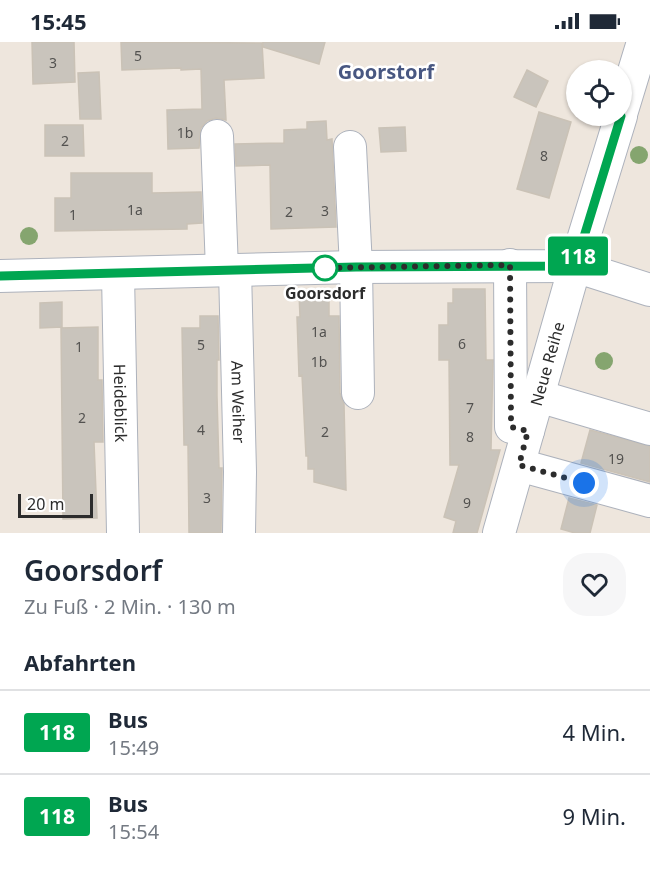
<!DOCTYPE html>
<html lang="de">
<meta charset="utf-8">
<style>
:root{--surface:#fff;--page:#f6f6f7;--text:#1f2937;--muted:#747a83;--line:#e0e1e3}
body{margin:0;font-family:"Noto Sans",sans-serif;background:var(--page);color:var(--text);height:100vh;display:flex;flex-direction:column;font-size:22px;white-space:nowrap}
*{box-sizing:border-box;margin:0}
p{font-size:20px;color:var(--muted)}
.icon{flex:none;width:33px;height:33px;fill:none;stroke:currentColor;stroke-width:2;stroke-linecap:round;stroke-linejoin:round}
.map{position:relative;height:491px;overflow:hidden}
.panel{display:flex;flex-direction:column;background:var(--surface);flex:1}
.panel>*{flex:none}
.badge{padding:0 12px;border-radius:4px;font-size:21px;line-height:39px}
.fabs{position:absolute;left:566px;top:18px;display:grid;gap:12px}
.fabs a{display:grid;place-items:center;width:66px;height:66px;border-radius:50%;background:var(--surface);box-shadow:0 2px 4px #0004;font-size:30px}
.scale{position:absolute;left:18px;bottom:15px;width:75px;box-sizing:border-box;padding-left:6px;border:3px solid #2c2c2c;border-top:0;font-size:16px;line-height:21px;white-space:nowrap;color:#2c2c2c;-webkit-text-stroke:4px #fff;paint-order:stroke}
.you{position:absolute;width:30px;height:30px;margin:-15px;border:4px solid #fff;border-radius:50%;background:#1a73e8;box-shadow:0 0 0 9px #1a73e833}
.map>.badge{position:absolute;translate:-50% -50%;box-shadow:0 0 0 3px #fff}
h2{padding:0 24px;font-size:22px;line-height:54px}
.round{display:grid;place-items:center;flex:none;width:63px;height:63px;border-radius:24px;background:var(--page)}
.summary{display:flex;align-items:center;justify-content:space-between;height:102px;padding:0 24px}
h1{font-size:28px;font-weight:600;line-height:45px}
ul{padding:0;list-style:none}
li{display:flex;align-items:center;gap:18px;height:84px;padding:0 24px;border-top:2px solid var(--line)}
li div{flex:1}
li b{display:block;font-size:22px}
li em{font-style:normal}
li .badge{min-width:66px;font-weight:700;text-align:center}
.status{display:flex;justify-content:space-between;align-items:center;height:42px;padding:0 30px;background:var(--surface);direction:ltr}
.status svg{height:16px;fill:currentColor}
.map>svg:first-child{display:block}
</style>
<div class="status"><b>15:45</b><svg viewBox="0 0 49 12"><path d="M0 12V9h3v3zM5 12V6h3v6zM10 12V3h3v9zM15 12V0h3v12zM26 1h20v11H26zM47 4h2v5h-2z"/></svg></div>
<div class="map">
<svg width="650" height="491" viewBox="0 0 650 491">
<rect width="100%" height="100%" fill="#eee6dd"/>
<path fill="#c9c4bc" stroke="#cac2b6" stroke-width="1.5" d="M32 0H74L75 40 33 42Z
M121 0 262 1 264 36 224 38 226 78 216 76 207 79 201 86 199 106 168 107 167 68 202 67 201 27 181 28V26L122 28Z
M263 0H325L319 22 263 5Z
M527 28 548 39 536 65 514 55Z
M99 30 101 77H80L78 31Z
M539 70 571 80 549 156 517 147Z
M326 79 327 98 332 97 336 185 271 187 270 123 236 124 235 102 284 101V88L307 87V80Z
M45 83H83L84 114H45Z
M405 85 406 109 381 110 379 86Z
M71 131H152V151L201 150 202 181 187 182V187L55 189V156H71Z
M453 247H485L486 318H493L491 408H500L477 491H453L456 479 444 475 459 423H450L449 318H439V283H448V261H453Z
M299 251H329V274H339L340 351 344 362 346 448 314 440V427H308V414H306L302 333 299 334 297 275H300Z
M62 260V285L40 286V261Z
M200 274H218L219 318H217V354L219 426H222L221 491H189L188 403H184L182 286H200Z
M98 285V338H102L103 400H94L97 476 63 477 61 286Z
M590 388 650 404V440L581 421Z
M569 456 597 463 590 491H575L561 487Z"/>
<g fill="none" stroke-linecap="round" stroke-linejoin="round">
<defs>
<g id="minor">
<path d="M621 72 643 0"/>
<path d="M217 94 222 228"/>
<path d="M350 105 356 225 358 351"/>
<path d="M510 223 511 385 528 389"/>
<path id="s1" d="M235 228 240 430 239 491"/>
<path id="s2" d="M118 232 123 491"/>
<path d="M0 234 356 225 575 224 621 74"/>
<path d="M538 354 650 387"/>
<path d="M519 423 650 459"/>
<path id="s3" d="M499 491 575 224 650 248"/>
</g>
</defs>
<use href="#minor" stroke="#adb2bc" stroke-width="34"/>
<use href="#minor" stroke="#fff" stroke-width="32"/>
</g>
<g fill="#85a56f">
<circle cx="639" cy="113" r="9"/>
<circle cx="29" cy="194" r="9"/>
<circle cx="604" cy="319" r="9"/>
</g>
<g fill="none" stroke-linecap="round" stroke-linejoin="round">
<defs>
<path id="line" d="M0 234 356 225 575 224 621 74"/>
</defs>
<use href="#line" stroke="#fff" stroke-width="14"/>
<use href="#line" stroke="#00a651" stroke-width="9"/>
<path stroke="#2c2c2c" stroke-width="6" stroke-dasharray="0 10.8" d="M325 226H316L510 223 511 385 528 389 519 423 584 441"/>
</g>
<circle fill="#fff" stroke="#00a651" stroke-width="3" cx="325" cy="226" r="12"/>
<g text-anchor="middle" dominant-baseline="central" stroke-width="5" stroke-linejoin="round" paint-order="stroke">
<g font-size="14" fill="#535250">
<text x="138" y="13">5</text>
<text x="53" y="20">3</text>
<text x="185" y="90">1b</text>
<text x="65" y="98">2</text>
<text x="544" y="113">8</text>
<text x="135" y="167">1a</text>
<text x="325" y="168">3</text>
<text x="289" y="169">2</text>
<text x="73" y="172">1</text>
<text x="319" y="289">1a</text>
<text x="462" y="301">6</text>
<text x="201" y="302">5</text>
<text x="79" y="304">1</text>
<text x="319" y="319">1b</text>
<text x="470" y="365">7</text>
<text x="82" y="375">2</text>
<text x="201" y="387">4</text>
<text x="325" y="389">2</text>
<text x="470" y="394">8</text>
<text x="616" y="416">19</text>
<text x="207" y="455">3</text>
<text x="467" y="460">9</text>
</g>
<g font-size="16" font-weight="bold" fill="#2c2c2c" stroke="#fff">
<text x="325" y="251">Goorsdorf</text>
</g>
<g font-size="16" fill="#2c2c2c" stroke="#fff">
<text stroke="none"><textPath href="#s3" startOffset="176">Neue Reihe</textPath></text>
<text stroke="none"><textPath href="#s1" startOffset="132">Am Weiher</textPath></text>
<text stroke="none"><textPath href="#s2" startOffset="129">Heideblick</textPath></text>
</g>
<g font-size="20" font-weight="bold" fill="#485781" stroke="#fff">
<text x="386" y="29">Goorstorf</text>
</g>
</g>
</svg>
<div class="fabs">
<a><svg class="icon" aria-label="locate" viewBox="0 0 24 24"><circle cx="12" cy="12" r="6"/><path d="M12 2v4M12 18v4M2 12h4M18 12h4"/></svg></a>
</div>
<div class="scale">20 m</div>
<div class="you" style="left:584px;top:441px"></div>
<b class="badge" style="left:578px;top:214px;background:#00a651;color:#fff">118</b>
</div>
<section class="panel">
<div class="summary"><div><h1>Goorsdorf</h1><p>Zu Fuß · 2 Min. · 130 m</p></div><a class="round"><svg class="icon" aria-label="heart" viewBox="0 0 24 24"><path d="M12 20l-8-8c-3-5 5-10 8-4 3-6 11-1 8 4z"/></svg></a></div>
<h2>Abfahrten</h2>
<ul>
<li><span class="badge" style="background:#00a651;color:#fff">118</span><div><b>Bus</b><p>15:49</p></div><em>4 Min.</em></li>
<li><span class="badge" style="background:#00a651;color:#fff">118</span><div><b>Bus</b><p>15:54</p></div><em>9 Min.</em></li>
</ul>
</section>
